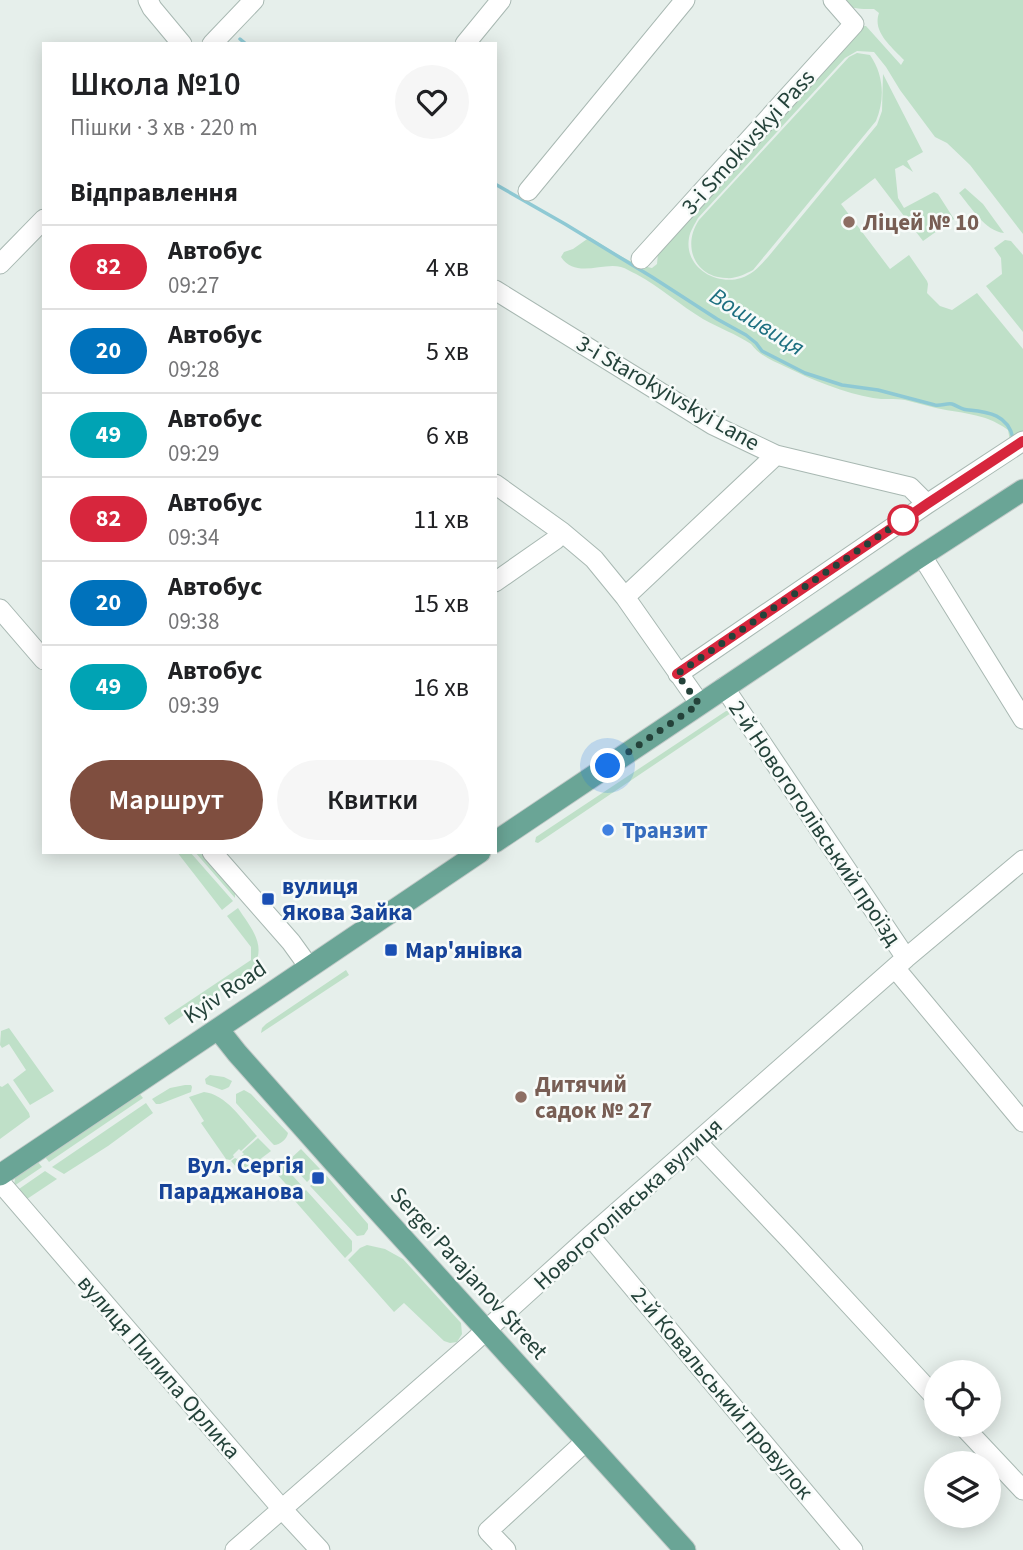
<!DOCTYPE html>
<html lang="uk">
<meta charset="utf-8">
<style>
:root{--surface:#fff;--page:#f6f6f6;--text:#202124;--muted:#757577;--line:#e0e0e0;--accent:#7f4e3f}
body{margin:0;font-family:"Source Sans 3",sans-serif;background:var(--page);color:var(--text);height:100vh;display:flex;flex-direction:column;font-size:26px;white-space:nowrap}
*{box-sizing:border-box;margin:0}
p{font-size:23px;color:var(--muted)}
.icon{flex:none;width:38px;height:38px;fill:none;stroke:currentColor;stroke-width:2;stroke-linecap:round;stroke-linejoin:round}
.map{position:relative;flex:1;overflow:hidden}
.drawer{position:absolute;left:42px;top:42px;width:455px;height:812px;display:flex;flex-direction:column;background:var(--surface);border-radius:0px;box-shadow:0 4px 18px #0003}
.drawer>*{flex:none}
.badge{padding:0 14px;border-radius:23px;font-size:24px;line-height:46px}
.controls{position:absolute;left:924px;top:1360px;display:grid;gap:14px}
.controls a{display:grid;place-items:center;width:77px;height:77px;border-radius:50%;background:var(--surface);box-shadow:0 4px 18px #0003;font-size:35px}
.you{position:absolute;width:35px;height:35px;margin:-18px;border:5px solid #fff;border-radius:50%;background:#1a73e8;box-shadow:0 0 0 10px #1a73e833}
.map>.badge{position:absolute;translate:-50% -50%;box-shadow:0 0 0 4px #fff}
h2{padding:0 28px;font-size:26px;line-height:63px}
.round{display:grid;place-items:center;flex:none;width:74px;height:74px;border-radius:37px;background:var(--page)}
.headline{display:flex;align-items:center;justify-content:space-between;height:119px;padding:0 28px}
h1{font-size:33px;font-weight:600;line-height:52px}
.button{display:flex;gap:14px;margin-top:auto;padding:14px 28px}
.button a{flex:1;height:80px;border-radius:42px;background:var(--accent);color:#fff;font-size:28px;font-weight:600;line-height:80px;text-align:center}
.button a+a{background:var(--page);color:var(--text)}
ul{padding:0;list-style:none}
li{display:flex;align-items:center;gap:21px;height:84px;padding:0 28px;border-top:2px solid var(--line)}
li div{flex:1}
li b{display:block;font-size:26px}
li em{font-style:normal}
li .badge{min-width:77px;font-weight:700;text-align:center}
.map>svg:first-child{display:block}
</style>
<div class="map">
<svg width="1023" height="1550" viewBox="0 0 1023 1550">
<rect width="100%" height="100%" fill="#e6efeb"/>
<path fill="#bfe0c8" d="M840 0H1023V234L970 165 947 143 935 137 900 90 886 67 874 52 857 51 845 58 698 218C695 224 690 231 689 238 684 267 716 286 741 278 753 274 760 266 768 257L877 125 882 111 883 74 923 152 907 161 913 172 903 165 895 169 898 198 904 208 934 192 938 194 954 219 923 241 875 178 841 204 890 269 909 255 927 281 928 284 927 293 940 306 952 310 977 293 1023 349V435L1010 441 1008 430C984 412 960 414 932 407 923 405 914 402 905 400 895 398 884 400 873 398 845 393 812 380 786 367 773 361 760 356 751 344 736 334 719 328 703 319 680 305 660 287 636 274 631 272 626 268 621 267 602 262 576 279 561 257L564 252 573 249 590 237C609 249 629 264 652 268L657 264 658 253 696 209 857 35 862 26H866L901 65 904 60C892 47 872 32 879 13L874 9C861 9 850 10 840 0Z
M857 53 870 55C884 75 885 99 876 121L753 270C745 274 736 279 726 278 694 277 682 245 699 220L849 57Z
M965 188 983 204 1004 233C985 231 971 207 959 193Z
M1005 240 1011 241 1023 255V332L986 286 1002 274 1001 258 994 248Z
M726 711H734L538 843 535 842 536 837Z
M177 852H190L233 901 222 910Z
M195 852H203L235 892V898Z
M238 908C251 928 269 947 251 970L169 1025 164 1018 251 960V947L227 916Z
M346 970 349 975 261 1033 262 1028 266 1024Z
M9 1028 54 1091 30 1105 13 1080 26 1070 9 1044 2 1048 0 1045 1 1031Z
M210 1075 224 1077 232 1081 229 1087 225 1089 222 1090 206 1084 205 1079Z
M8 1083 29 1113 30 1117 0 1139V1086L2 1087Z
M185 1085H191L192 1087 191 1092 160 1104H156L152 1099 170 1088Z
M244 1090 251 1094 288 1133C287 1139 280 1145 274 1145L271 1142 236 1103V1094Z
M204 1092C226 1094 243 1121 257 1136L241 1151 239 1149 233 1155 234 1157 230 1160 226 1159 201 1123 204 1121 189 1097Z
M139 1093 143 1098 49 1162 45 1157Z
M146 1103 153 1113 108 1146 64 1174 52 1167Z
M258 1138 271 1151 247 1169 243 1165 238 1169 231 1161 235 1158 237 1159 244 1154 242 1152Z
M301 1149 320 1169 307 1182 288 1161Z
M38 1162 42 1167 14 1186 15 1178Z
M283 1165 302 1186 294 1193 275 1172Z
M45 1171 57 1179 24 1201 16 1191Z
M324 1175H326L368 1224V1229L364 1235 357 1236 310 1186Z
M306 1190 352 1241V1251L345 1258 295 1201Z
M367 1245 385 1249 403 1259 461 1323 462 1334 457 1342 450 1343 444 1341 404 1303 394 1312 348 1260 360 1248Z"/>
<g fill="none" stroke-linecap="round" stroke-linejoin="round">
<path stroke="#8ec9d4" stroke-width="3.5" d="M240 39 246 44
M495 184 565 224 652 277 717 319 746 335 756 343 762 351 805 373 842 385 878 390 935 405C941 406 947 403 952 404 958 406 962 410 969 410 989 412 1008 415 1013 438"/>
<defs>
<path id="minor" d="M148 0 152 8 182 44
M212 44 254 0
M465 44 501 0
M528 191 685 0
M641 259 854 24 833 0
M0 264 44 219
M495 290 713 425 776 455 910 487 927 504
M495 484 562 532 594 559 625 597 700 704
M922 556 1023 719
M495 582 555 540 562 532
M625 597 776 455
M0 609 44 660
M678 674 927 504 1023 441
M724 687 906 958
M212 852 291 942 309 967
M895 968 1023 1122
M697 1142 791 1241 936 1398
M0 1182 282 1509 320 1550
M590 1236 853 1550
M961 1424 1023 1490
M235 1550 472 1343 590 1236 906 958 1023 860
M506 1550 488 1531 586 1441"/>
<path id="major" d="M495 842 915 560 1023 490
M218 1029 237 1053 332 1160 685 1550
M0 1175C161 1068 320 960 480 852"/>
</defs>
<use href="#minor" stroke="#a8b8b2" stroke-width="21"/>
<use href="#major" stroke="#c2cac8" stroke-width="23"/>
<use href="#minor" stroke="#fff" stroke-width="19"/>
<use href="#major" stroke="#6aa596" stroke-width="21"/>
</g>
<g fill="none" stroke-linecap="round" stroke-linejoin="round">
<defs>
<path id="line" d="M677 674 927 504 1023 441"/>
</defs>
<use href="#line" stroke="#fff" stroke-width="16"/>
<use href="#line" stroke="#d7263d" stroke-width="10"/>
<path stroke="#24423a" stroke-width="7" stroke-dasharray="0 12.6" d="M608 766 699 704 677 674 904 519 903 520"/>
</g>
<g fill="#8d6e63" stroke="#f7fbf9" stroke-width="2.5">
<circle cx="849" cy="222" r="7"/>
<circle cx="521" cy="1097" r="7"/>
</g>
<circle fill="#fff" stroke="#d7263d" stroke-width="3.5" cx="903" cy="520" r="14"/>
<circle fill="#3f7fe0" stroke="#f7fbf9" stroke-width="2.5" cx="608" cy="830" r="7"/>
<g fill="#1a4fb4" stroke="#f7fbf9" stroke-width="2.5">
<rect x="261" y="892" width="14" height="14" rx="3.5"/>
<rect x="384" y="943" width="14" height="14" rx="3.5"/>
<rect x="311" y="1171" width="14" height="14" rx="3.5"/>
</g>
<g text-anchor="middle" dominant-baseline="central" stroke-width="5" stroke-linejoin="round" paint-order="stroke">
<g font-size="23" fill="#24423a" stroke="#f7fbf9">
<text transform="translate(748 142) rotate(-48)">3-i Smokivskyi Pass</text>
<text transform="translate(668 393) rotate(30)">3-i Starokyivskyi Lane</text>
<text transform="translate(815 823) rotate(56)">2-й Новогоголівський проїзд</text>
<text transform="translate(225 992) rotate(-34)">Kyiv Road</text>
<text transform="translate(628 1204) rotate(-42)">Новогоголівська вулиця</text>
<text transform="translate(469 1273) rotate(48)">Sergei Parajanov Street</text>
<text transform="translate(159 1367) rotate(49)">вулиця Пилипа Орлика</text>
<text transform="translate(722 1393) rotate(50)">2-й Ковальський провулок</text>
</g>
<g font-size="23" font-weight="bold" fill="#785e54" stroke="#f7fbf9" text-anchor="start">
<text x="863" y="222">Ліцей № 10</text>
<text x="535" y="1084">Дитячий<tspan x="535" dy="26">садок № 27</tspan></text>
</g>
<g font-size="23" font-weight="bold" fill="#366cbe" stroke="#f7fbf9" text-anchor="start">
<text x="622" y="830">Транзит</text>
</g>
<g font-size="23" font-weight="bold" fill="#164399" stroke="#f7fbf9" text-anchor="start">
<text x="282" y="886">вулиця<tspan x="282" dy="26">Якова Зайка</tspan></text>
<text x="405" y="950">Мар'янівка</text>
<text x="304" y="1165" text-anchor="end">Вул. Сергія<tspan x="304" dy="26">Параджанова</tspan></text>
</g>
<g font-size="24" font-style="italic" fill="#1c6f80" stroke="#f7fbf9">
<text transform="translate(757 322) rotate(32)">Вошивиця</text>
</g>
</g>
</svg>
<div class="controls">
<a><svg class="icon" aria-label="locate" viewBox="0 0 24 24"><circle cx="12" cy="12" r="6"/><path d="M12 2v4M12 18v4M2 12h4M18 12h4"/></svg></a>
<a><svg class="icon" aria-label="layers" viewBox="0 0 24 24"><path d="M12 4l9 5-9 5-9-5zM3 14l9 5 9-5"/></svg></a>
</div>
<div class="you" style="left:608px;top:766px"></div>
<section class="drawer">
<div class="headline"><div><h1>Школа №10</h1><p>Пішки · 3 хв · 220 m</p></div><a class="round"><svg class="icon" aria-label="heart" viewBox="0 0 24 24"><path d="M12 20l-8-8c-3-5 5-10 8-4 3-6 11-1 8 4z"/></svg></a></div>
<h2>Відправлення</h2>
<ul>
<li><span class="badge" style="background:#d7263d;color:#fff">82</span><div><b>Автобус</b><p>09:27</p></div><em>4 хв</em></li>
<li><span class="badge" style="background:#0072bc;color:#fff">20</span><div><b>Автобус</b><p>09:28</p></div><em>5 хв</em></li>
<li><span class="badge" style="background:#00a3b4;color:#fff">49</span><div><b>Автобус</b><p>09:29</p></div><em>6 хв</em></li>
<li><span class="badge" style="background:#d7263d;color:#fff">82</span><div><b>Автобус</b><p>09:34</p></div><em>11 хв</em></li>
<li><span class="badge" style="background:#0072bc;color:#fff">20</span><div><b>Автобус</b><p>09:38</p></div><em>15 хв</em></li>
<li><span class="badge" style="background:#00a3b4;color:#fff">49</span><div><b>Автобус</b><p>09:39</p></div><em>16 хв</em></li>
</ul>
<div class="button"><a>Маршрут</a><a>Квитки</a></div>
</section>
</div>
